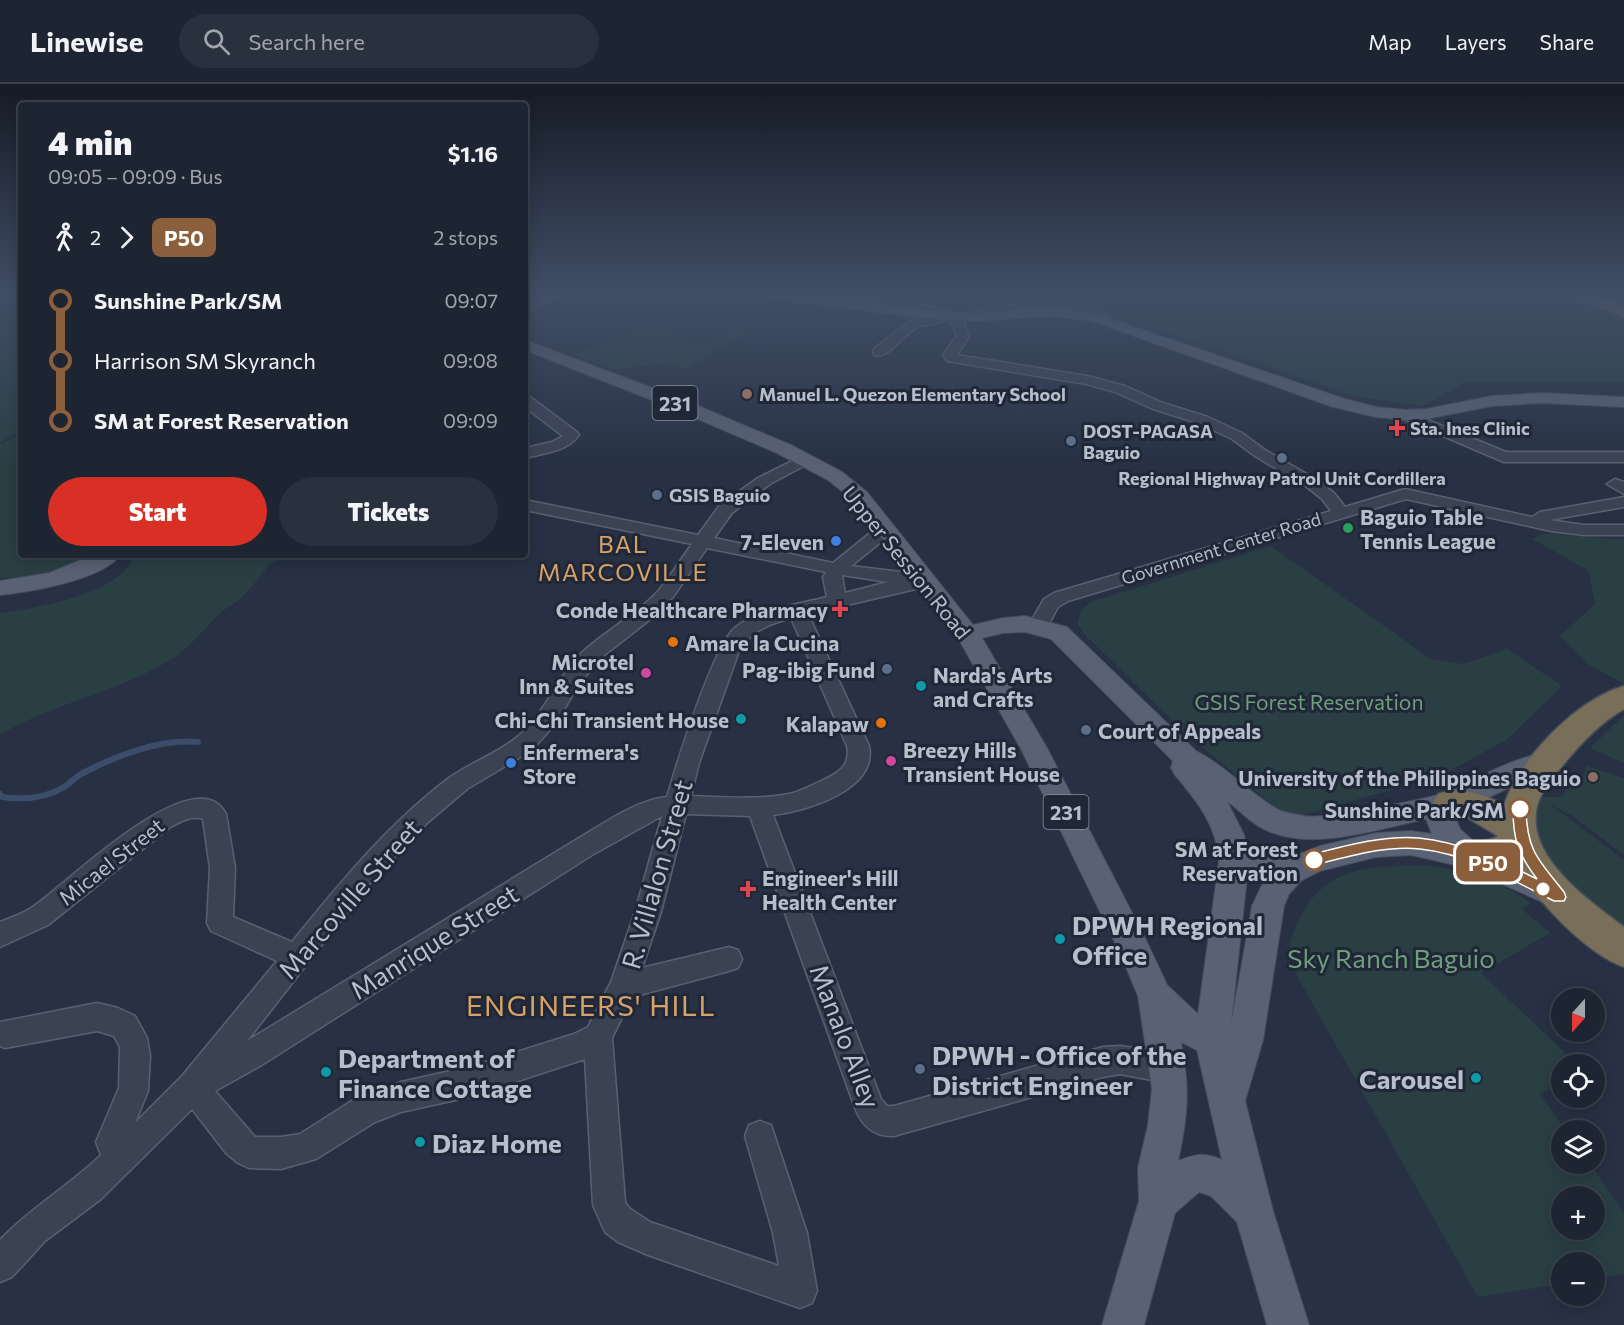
<!DOCTYPE html>
<meta charset="utf-8">
<style>
:root{--surface:#1d2532;--page:#2a313e;--text:#f1f3f6;--muted:#a0a5ac;--line:#3b424d;--accent:#d93025}
body{margin:0;font-family:Commissioner,sans-serif;background:var(--page);color:var(--text);height:100vh;display:flex;flex-direction:column;font-size:22px;white-space:nowrap}
*{box-sizing:border-box;margin:0}
p{font-size:20px;color:var(--muted)}
.icon{flex:none;width:33px;height:33px;fill:none;stroke:currentColor;stroke-width:2;stroke-linecap:round;stroke-linejoin:round}
.map{position:relative;flex:1;overflow:hidden}
.details{position:absolute;left:18px;top:18px;width:510px;height:456px;display:flex;flex-direction:column;background:var(--surface);border-radius:6px;box-shadow:0 3px 15px #0003,0 0 0 2px var(--line)}
.details>*{flex:none}
.badge{padding:0 12px;border-radius:9px;font-size:21px;line-height:39px}
.needle{width:39px;rotate:201deg}
.controls{position:absolute;left:1551px;top:904px;display:grid;gap:12px}
.controls a{display:grid;place-items:center;width:54px;height:54px;border-radius:50%;background:var(--surface);box-shadow:0 3px 15px #0003,0 0 0 2px var(--line);font-size:30px}
.map>.badge{position:absolute;translate:-50% -50%;box-shadow:0 0 0 3px #fff}
.legs{display:flex;align-items:center;gap:9px;height:66px;padding:0 30px;font-size:20px}
.legs p{margin-inline-start:auto}
.overview{display:flex;align-items:center;justify-content:space-between;height:102px;padding:0 30px}
h1{font-size:33px;font-weight:800;line-height:45px}
.button{display:flex;gap:12px;margin-top:auto;padding:12px 30px}
.button a{flex:1;height:69px;border-radius:36px;background:var(--accent);color:#fff;font-size:24px;font-weight:800;line-height:69px;text-align:center}
.button a+a{background:var(--page);color:var(--text)}
ul{padding:0 30px;list-style:none}
li{display:flex;align-items:center;gap:21px;height:60px;font-size:22px}
li i{display:grid;place-items:center;width:9px;height:100%;margin:0 8px;background:currentColor}
li i::after{content:'';width:15px;height:15px;margin:-8px;border:4px solid;border-radius:50%;background:var(--surface)}
li p{margin-inline-start:auto}
li:first-child i{background:linear-gradient(#0000 50%,currentColor 0)}
li:last-child i{background:linear-gradient(currentColor 50%,#0000 0)}
header{display:flex;align-items:center;gap:36px;box-sizing:border-box;height:84px;padding:0 30px;background:var(--surface);border-bottom:2px solid var(--line)}
header strong{font-size:28px}
nav{display:flex;gap:33px;margin-inline-start:auto;font-size:21px}
.search{width:420px;height:54px;background:var(--page);display:flex;align-items:center;gap:15px;box-sizing:border-box;padding:0 21px;border-radius:33px;color:var(--muted);font-size:22px}
.map>svg:first-child{display:block}
</style>
<header>
<strong>Linewise</strong>
<div class="search"><svg class="icon" aria-label="search" viewBox="0 0 24 24"><circle cx="10" cy="10" r="6"/><path d="M15 15l6 6"/></svg>Search here</div>
<nav><a>Map</a><a>Layers</a><a>Share</a></nav>
</header>
<div class="map">
<svg width="1624" height="1241" viewBox="0 0 1624 1241">
<rect width="100%" height="100%" fill="#273143"/>
<path fill="#293f44" fill-rule="evenodd" d="M0 210H21V347L0 358Z
M1066 210H1571L1624 232V299H1464L1423 322 1353 312 1212 263 1077 220Z
M649 239 702 261 737 243 752 247 684 285 664 280 613 286 573 270Z
M21 350V471H89C64 488 30 494 0 494V360Z
M1545 449 1624 456V600L1588 580 1560 552 1595 520 1588 486 1532 455Z
M1271 462 1431 575 1463 580 1507 565 1562 602 1508 655 1440 692 1299 732 1281 728 1185 649 1086 552 1077 540 1081 526 1091 518Z
M137 471H284C262 483 260 496 243 512 235 520 225 524 217 532 203 546 192 561 175 573 121 608 55 618 0 651V529C37 524 83 515 115 495 124 490 130 478 137 471Z
M1624 631V679L1590 664Z
M1587 682 1624 694V771L1574 733 1547 718 1624 776V852L1561 800 1530 744 1541 713H1563L1567 701 1581 696Z
M1425 781C1464 787 1499 795 1531 819L1522 825 1550 849 1481 889 1578 981H1562L1561 1000 1540 1010 1566 1047H1562V1080H1590L1624 1129V1190L1595 1194 1594 1179H1562L1561 1200 1478 1213 1288 876C1290 855 1293 847 1303 828 1330 780 1377 783 1425 781ZM1562 1113H1594V1146H1562Z"/>
<g fill="none" stroke-linecap="round" stroke-linejoin="round">
<path stroke="#3c4d6c" stroke-width="6" d="M0 710 2 713C24 716 45 715 64 703 71 699 76 692 83 689 115 672 162 654 198 658"/>
<defs>
<path id="minor" d="M858 210H877L960 230 1022 219 1044 210H1057L1055 212 1102 227 1114 238 1108 242 1094 233 1048 218 1023 226 963 237 969 252 957 271 1087 292 1125 302 1163 319 1208 333 1242 349 1265 366 1319 397 1334 409 1345 423 1405 405 1532 433 1540 428 1624 413V423L1549 436 1584 441H1624V451H1584L1551 447 1406 415 1068 517 1058 523 1046 545 1039 547 1032 545 1029 541 1044 515 1054 509 1331 427 1322 415 1307 403 1255 372 1232 355 1198 339 1153 325 1115 308 1086 300 947 277 943 271 957 252 950 234C939 241 929 239 918 243 903 249 891 275 874 271L873 268 874 265 910 237 936 232 860 212Z
M525 312 530 313 577 348 579 351C567 368 544 369 525 374V364L552 358 563 352 525 323Z
M1406 327 1506 368H1624V378H1504L1401 334 1399 331Z
M806 370 814 375 811 378 770 400 732 429 714 454 833 479 880 441H892L895 445 892 449 851 482 901 488 907 490 910 495 927 491 933 493 936 497 933 501 808 530 869 662C878 706 806 727 773 731L881 1015 887 1022H894L1103 963 1120 962 1168 969 1178 974 1183 984 1178 994 1168 999 1120 990 1103 993 894 1052C874 1053 862 1042 855 1024L750 732 686 730 661 828 642 884 729 863 738 866 742 875 738 884 729 887 632 913 612 954 625 1118 629 1124 650 1138 779 1182 773 1149 745 1052 749 1041 760 1037 771 1041 807 1149 817 1207 812 1219 800 1224 648 1171 618 1158 605 1148 593 1121 585 975 469 1013 401 1028 375 1038 316 1075 281 1085 249 1084 238 1079 226 1069 192 1025 101 1115 45 1157 12 1193 0 1198V1156C30 1124 69 1102 101 1071L96 1058 119 1004 120 963 114 952 97 947 5 964 0 962V938L97 919 118 924 135 932 147 954 150 972 148 1007 135 1039 182 992 277 877 211 847 207 839 210 784 203 735C191 731 180 738 169 744L48 841 0 863V838C10 834 21 830 30 825 61 806 195 670 226 730L235 784 233 833 292 858C340 799 388 740 449 694 470 679 496 670 516 654 546 631 557 590 586 565 610 544 639 529 660 505 671 491 681 475 692 460L525 426V416L698 451 720 421 758 394ZM707 464 826 488 823 493 827 513C797 521 761 524 736 543 714 559 676 682 667 713 635 716 602 741 574 757L247 957 371 798 427 739 467 705 532 666 556 639 576 605 598 576 648 537 673 513ZM842 491 888 498 845 509ZM791 534 847 662C851 683 837 690 819 698 810 702 799 708 789 710 757 716 723 713 691 712L699 679 739 567C751 547 769 540 791 534ZM662 732 635 828 611 898 588 943 574 950 469 983 401 998 355 1015 300 1050 281 1053H255L215 1007 260 982 592 771Z
M1615 395 1624 398V410L1607 400Z"/>
<path id="major" d="M546 210H564L525 230V220Z
M764 210H801L922 226 977 229 1050 224 1094 229 1345 315 1376 323 1406 326 1426 325 1492 312 1543 309 1624 313V323L1543 319 1492 322 1426 335 1406 336 1376 333 1333 323 1092 237 1050 232 977 237 922 234 771 214Z
M525 256 684 316 791 361 842 388 867 408 973 541 1003 534 1025 532 1067 543 1196 667C1226 682 1248 708 1277 725 1284 729 1295 730 1304 732 1320 736 1430 715 1447 708 1473 697 1533 662 1558 670L1562 677 1558 684 1517 700 1460 727 1455 733 1460 745 1481 764 1569 803 1573 812 1569 821 1558 825 1464 783 1411 771 1376 773 1320 787 1302 796 1289 810 1284 822 1263 956 1245 1017 1273 1127 1309 1241H1267L1237 1138 1211 1112 1199 1108 1175 1129 1144 1241H1102L1139 1117 1138 1084 1148 1041 1152 1005 1138 912 1121 871 1021 665 958 554 853 416 828 396 777 369 672 324 525 266ZM1025 548 1051 555 1173 677 1171 684 1175 691C1198 718 1217 742 1219 778L1198 930 1167 901 1146 856 1047 664 982 554 1003 549ZM1227 717C1238 725 1248 736 1260 743 1307 770 1377 745 1426 735L1432 750 1411 747 1376 749 1320 762 1285 776 1248 768 1244 751ZM1247 793 1264 797 1252 822 1231 941ZM1181 958 1197 966 1222 1076C1204 1068 1195 1070 1178 1077 1188 1032 1190 1004 1181 958Z
M93 471H120C103 496 29 508 0 511V497L49 489Z"/>
<path id="highway" d="M1572 210H1594L1624 222V233L1574 214Z
M1624 602V625C1600 639 1581 659 1563 681 1554 692 1543 705 1538 719 1522 771 1589 816 1624 843V883C1585 869 1534 814 1514 778 1495 785 1479 789 1460 782L1455 772 1460 762C1472 757 1488 759 1498 752L1468 734 1438 728 1433 719 1438 710C1461 702 1484 710 1504 721 1520 674 1576 616 1624 602Z"/>
</defs>
<use href="#minor" stroke="#596170" stroke-width="3"/>
<use href="#major" stroke="#454c5c" stroke-width="2"/>
<use href="#highway" stroke="#464e5d" stroke-width="3"/>
<use href="#minor" fill="#3b4353" fill-rule="evenodd"/>
<use href="#major" fill="#596273" fill-rule="evenodd"/>
<use href="#highway" fill="#796f58" fill-rule="evenodd"/>
</g>
<linearGradient id="sky" x2="0" y2="1"><stop stop-color="#151b25"/><stop offset="0.55" stop-color="#414e66"/><stop offset="1" stop-color="#414e66" stop-opacity="0"/></linearGradient>
<rect width="1624" height="383" fill="url(#sky)"/>
<path fill="#8b5e3c" stroke="#fff" stroke-width="1.5" d="M1520 720 1526 725C1527 768 1539 776 1564 808L1566 813 1564 817H1554C1512 796 1468 770 1420 765 1385 761 1348 773 1314 781L1310 780 1308 776 1310 771 1314 770C1348 761 1385 751 1419 754 1461 758 1501 777 1537 795 1518 770 1513 756 1513 725Z"/>
<g fill="#8d6e63" stroke="#202838" stroke-width="2">
<circle cx="747" cy="310" r="6"/>
<circle cx="1593" cy="693" r="6"/>
</g>
<g fill="#e0444e" stroke="#202838" stroke-width="2">
<path d="M1394 335h6v6h6v6h-6v6h-6v-6h-6v-6h6z"/>
<path d="M837 516h6v6h6v6h-6v6h-6v-6h-6v-6h6z"/>
<path d="M745 796h6v6h6v6h-6v6h-6v-6h-6v-6h6z"/>
</g>
<g fill="#5c6f8a" stroke="#202838" stroke-width="2">
<circle cx="1071" cy="357" r="6"/>
<circle cx="1282" cy="374" r="6"/>
<circle cx="657" cy="411" r="6"/>
<circle cx="887" cy="585" r="6"/>
<circle cx="1086" cy="646" r="6"/>
<circle cx="920" cy="985" r="6"/>
</g>
<circle fill="#2e9e5b" stroke="#202838" stroke-width="2" cx="1348" cy="444" r="6"/>
<g fill="#3f7fe0" stroke="#202838" stroke-width="2">
<circle cx="836" cy="457" r="6"/>
<circle cx="511" cy="679" r="6"/>
</g>
<g fill="#e8710a" stroke="#202838" stroke-width="2">
<circle cx="673" cy="558" r="6"/>
<circle cx="881" cy="639" r="6"/>
</g>
<g fill="#d1479c" stroke="#202838" stroke-width="2">
<circle cx="646" cy="589" r="6"/>
<circle cx="891" cy="677" r="6"/>
</g>
<g fill="#0f9aa8" stroke="#202838" stroke-width="2">
<circle cx="921" cy="602" r="6"/>
<circle cx="741" cy="635" r="6"/>
<circle cx="1060" cy="855" r="6"/>
<circle cx="326" cy="988" r="6"/>
<circle cx="1476" cy="994" r="6"/>
<circle cx="420" cy="1058" r="6"/>
</g>
<g fill="#fff" stroke="#8b5e3c" stroke-width="3">
<circle cx="1520" cy="725" r="10"/>
<circle cx="1314" cy="776" r="10"/>
<circle cx="1543" cy="805" r="8"/>
</g>
<g text-anchor="middle" dominant-baseline="central" stroke-width="6" stroke-linejoin="round" paint-order="stroke">
<g font-size="18" font-weight="bold" fill="#b8bfcc" stroke="#202838" text-anchor="start">
<text x="759" y="310">Manuel L. Quezon Elementary School</text>
<text x="1410" y="344">Sta. Ines Clinic</text>
<text x="1083" y="347">DOST-PAGASA<tspan x="1083" dy="21">Baguio</tspan></text>
<text x="1282" y="394" text-anchor="middle">Regional Highway Patrol Unit Cordillera</text>
<text x="669" y="411">GSIS Baguio</text>
</g>
<g font-size="18" fill="#b8bfcc" stroke="#202838">
<text transform="translate(1221 464) rotate(-17)">Government Center Road</text>
</g>
<g fill="#202838" stroke="#8a92a0" stroke-width="1.5">
<rect x="652.5" y="302" width="45" height="34" rx="4.5"/>
<rect x="1043.5" y="711" width="45" height="34" rx="4.5"/>
</g>
<g font-size="20" font-weight="bold" fill="#b8bfcc">
<text x="675" y="319">231</text>
<text x="1066" y="728">231</text>
</g>
<g font-size="21" font-weight="bold" fill="#b8bfcc" stroke="#202838" text-anchor="start">
<text x="1360" y="432">Baguio Table<tspan x="1360" dy="24">Tennis League</tspan></text>
<text x="824" y="457" text-anchor="end">7-Eleven</text>
<text x="828" y="525" text-anchor="end">Conde Healthcare Pharmacy</text>
<text x="685" y="558">Amare la Cucina</text>
<text x="634" y="577" text-anchor="end">Microtel<tspan x="634" dy="24">Inn &amp; Suites</tspan></text>
<text x="875" y="585" text-anchor="end">Pag-ibig Fund</text>
<text x="933" y="590">Narda's Arts<tspan x="933" dy="24">and Crafts</tspan></text>
<text x="729" y="635" text-anchor="end">Chi-Chi Transient House</text>
<text x="869" y="639" text-anchor="end">Kalapaw</text>
<text x="1098" y="646">Court of Appeals</text>
<text x="903" y="665">Breezy Hills<tspan x="903" dy="24">Transient House</tspan></text>
<text x="523" y="667">Enfermera's<tspan x="523" dy="24">Store</tspan></text>
<text x="1581" y="693" text-anchor="end">University of the Philippines Baguio</text>
<text x="762" y="793">Engineer's Hill<tspan x="762" dy="24">Health Center</tspan></text>
</g>
<g font-size="21" fill="#b8bfcc" stroke="#202838">
<text transform="translate(907 478) rotate(51)">Upper Session Road</text>
<text transform="translate(111 777) rotate(-38)">Micael Street</text>
</g>
<g font-size="21" fill="#6f9e7d" stroke="#202838">
<text x="1309" y="617">GSIS Forest Reservation</text>
</g>
<g font-size="21" font-weight="bold" fill="#b8bfcc" stroke="#202838" text-anchor="end">
<text x="1504" y="725">Sunshine Park/SM</text>
<text x="1298" y="764">SM at Forest<tspan x="1298" dy="24">Reservation</tspan></text>
</g>
<g font-size="24" letter-spacing="1.5" fill="#d8a168" stroke="#202838">
<text x="623" y="459">BAL<tspan x="623" dy="28">MARCOVILLE</tspan></text>
</g>
<g font-size="26" fill="#b8bfcc" stroke="#202838">
<text transform="translate(656 790) rotate(-74)">R. Villalon Street</text>
<text transform="translate(349 814) rotate(-49)">Marcoville Street</text>
<text transform="translate(434 857) rotate(-32)">Manrique Street</text>
<text transform="translate(846 952) rotate(69)">Manalo Alley</text>
</g>
<g font-size="26" font-weight="bold" fill="#b8bfcc" stroke="#202838" text-anchor="start">
<text x="1072" y="840">DPWH Regional<tspan x="1072" dy="30">Office</tspan></text>
<text x="932" y="970">DPWH - Office of the<tspan x="932" dy="30">District Engineer</tspan></text>
<text x="338" y="973">Department of<tspan x="338" dy="30">Finance Cottage</tspan></text>
<text x="1464" y="994" text-anchor="end">Carousel</text>
<text x="432" y="1058">Diaz Home</text>
</g>
<g font-size="26" fill="#6f9e7d" stroke="#202838">
<text x="1391" y="873">Sky Ranch Baguio</text>
</g>
<g font-size="28" letter-spacing="1.5" fill="#d8a168" stroke="#202838">
<text x="591" y="921">ENGINEERS' HILL</text>
</g>
</g>
</svg>
<div class="controls">
<a><svg class="needle" viewBox="-14 -14 28 28"><path d="M0-13l5 13h-10z" fill="#e53935"/><path d="M0 13l5-13h-10z" fill="#a0a5ac"/></svg></a>
<a><svg class="icon" aria-label="locate" viewBox="0 0 24 24"><circle cx="12" cy="12" r="6"/><path d="M12 2v4M12 18v4M2 12h4M18 12h4"/></svg></a>
<a><svg class="icon" aria-label="layers" viewBox="0 0 24 24"><path d="M12 4l9 5-9 5-9-5zM3 14l9 5 9-5"/></svg></a>
<a>+</a>
<a>−</a>
</div>
<b class="badge" style="left:1488px;top:778px;background:#8b5e3c;color:#fff">P50</b>
<section class="details">
<div class="overview"><div><h1>4 min</h1><p>09:05 – 09:09 · Bus</p></div><b>$1.16</b></div>
<div class="legs"><svg class="icon" aria-label="walk" viewBox="0 0 24 24"><circle cx="13" cy="4" r="2"/><path d="M13 8l-2 6 4 7M11 14l-3 7M7 12l3-4h3l4 4"/></svg>2<svg class="icon" aria-label="forward" viewBox="0 0 24 24"><path d="M9 5l7 7-7 7"/></svg><b class="badge" style="background:#8b5e3c;color:#fff">P50</b><p>2 stops</p></div>
<ul>
<li><i style="color:#8b5e3c"></i><b>Sunshine Park/SM</b><p>09:07</p></li>
<li><i style="color:#8b5e3c"></i><span>Harrison SM Skyranch</span><p>09:08</p></li>
<li><i style="color:#8b5e3c"></i><b>SM at Forest Reservation</b><p>09:09</p></li>
</ul>
<div class="button"><a>Start</a><a>Tickets</a></div>
</section>
</div>
